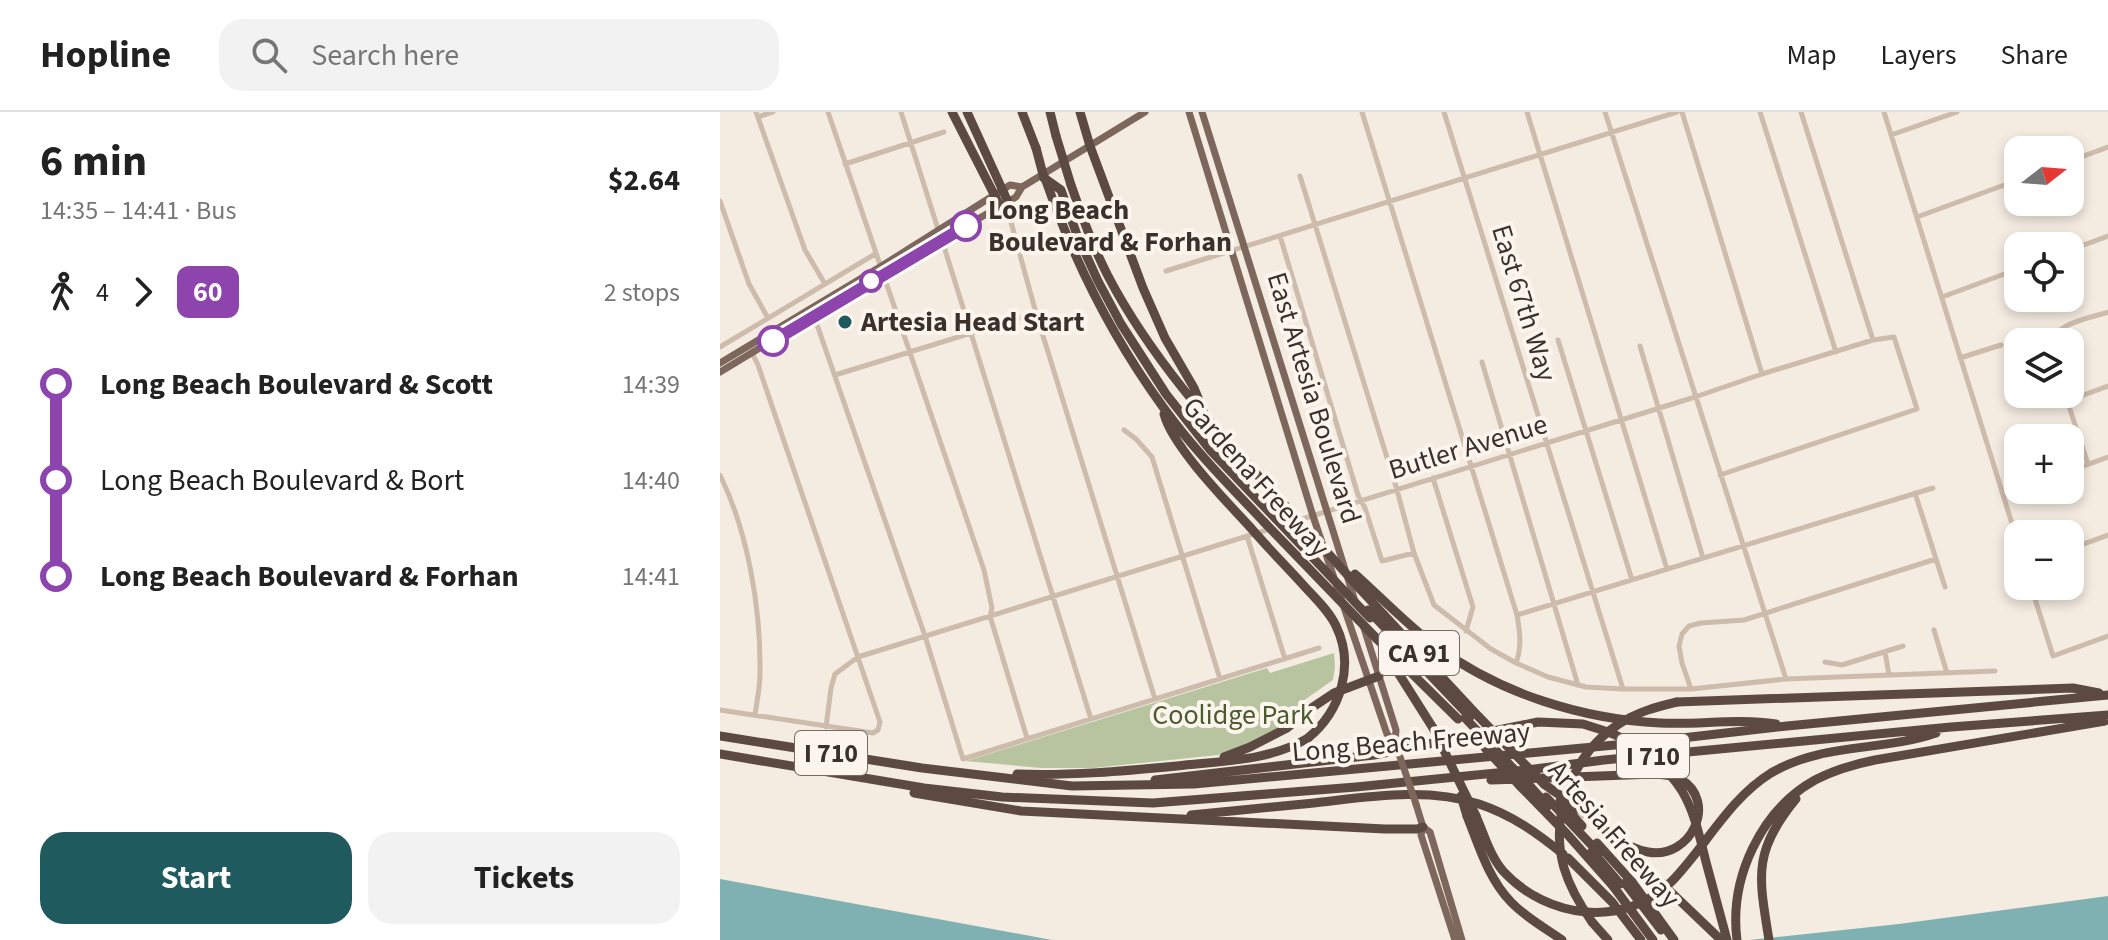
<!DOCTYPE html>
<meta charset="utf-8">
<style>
:root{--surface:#fff;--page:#f2f2f2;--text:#222;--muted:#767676;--line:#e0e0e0;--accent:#1f5a5e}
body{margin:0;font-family:"Source Sans 3",sans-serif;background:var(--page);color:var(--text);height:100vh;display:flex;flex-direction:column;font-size:30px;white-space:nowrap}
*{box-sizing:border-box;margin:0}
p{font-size:26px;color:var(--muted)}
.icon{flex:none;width:44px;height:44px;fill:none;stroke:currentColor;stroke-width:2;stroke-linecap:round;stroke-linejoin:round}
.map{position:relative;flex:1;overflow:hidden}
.drawer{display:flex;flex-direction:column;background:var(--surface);width:720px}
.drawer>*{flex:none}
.badge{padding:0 16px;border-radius:12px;font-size:28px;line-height:52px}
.needle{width:52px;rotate:73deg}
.controls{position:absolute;left:1284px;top:24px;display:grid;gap:16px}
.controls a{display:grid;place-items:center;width:80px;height:80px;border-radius:16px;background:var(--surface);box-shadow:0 4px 12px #0003;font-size:40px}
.map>.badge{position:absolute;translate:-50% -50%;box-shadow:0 0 0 4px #fff}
.legs{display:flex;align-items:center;gap:12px;height:88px;padding:0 40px;font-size:26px}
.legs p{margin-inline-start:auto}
.head{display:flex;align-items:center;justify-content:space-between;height:136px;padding:0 40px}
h1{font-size:44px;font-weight:700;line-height:60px}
.cta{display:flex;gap:16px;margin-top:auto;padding:16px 40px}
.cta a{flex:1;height:92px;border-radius:24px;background:var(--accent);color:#fff;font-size:32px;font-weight:700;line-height:92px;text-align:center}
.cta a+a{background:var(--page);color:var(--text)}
ul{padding:0 40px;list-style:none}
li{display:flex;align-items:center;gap:28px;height:96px;font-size:30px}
li i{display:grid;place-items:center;width:12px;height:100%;margin:0 10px;background:currentColor}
li i::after{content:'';width:20px;height:20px;margin:-10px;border:6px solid;border-radius:50%;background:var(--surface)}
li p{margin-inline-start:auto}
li:first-child i{background:linear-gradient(#0000 50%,currentColor 0)}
li:last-child i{background:linear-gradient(currentColor 50%,#0000 0)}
header{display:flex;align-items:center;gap:48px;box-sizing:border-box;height:112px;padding:0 40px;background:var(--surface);border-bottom:2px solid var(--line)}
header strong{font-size:38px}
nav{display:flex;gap:44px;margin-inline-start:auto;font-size:28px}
.search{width:560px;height:72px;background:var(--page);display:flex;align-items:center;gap:20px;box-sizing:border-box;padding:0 28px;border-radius:24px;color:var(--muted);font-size:30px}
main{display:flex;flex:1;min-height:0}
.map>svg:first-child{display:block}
</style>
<header>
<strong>Hopline</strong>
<div class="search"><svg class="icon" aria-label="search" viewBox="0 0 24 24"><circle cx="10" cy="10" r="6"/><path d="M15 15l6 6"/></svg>Search here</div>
<nav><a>Map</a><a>Layers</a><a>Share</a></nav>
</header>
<main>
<section class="drawer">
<div class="head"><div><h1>6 min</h1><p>14:35 – 14:41 · Bus</p></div><b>$2.64</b></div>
<div class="legs"><svg class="icon" aria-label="walk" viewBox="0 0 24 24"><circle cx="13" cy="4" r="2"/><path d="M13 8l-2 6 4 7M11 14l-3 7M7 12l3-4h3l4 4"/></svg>4<svg class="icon" aria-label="forward" viewBox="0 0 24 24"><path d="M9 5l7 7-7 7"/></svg><b class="badge" style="background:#8e44ad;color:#fff">60</b><p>2 stops</p></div>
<ul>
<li><i style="color:#8e44ad"></i><b>Long Beach Boulevard &amp; Scott</b><p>14:39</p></li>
<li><i style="color:#8e44ad"></i><span>Long Beach Boulevard &amp; Bort</span><p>14:40</p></li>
<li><i style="color:#8e44ad"></i><b>Long Beach Boulevard &amp; Forhan</b><p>14:41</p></li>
</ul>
<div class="cta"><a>Start</a><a>Tickets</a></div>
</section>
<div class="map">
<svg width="1388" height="828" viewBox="0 0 1388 828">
<rect width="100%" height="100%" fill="#f4ebe1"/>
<path fill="#b8c4a0" d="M614 541 615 555 613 568 580 591 557 618 534 631 498 643 373 656H321L246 649 547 556 550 561Z"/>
<path fill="#7fb0b2" d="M0 767 294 821 332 828H0Z
M1388 784V828H1029L1179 812Z"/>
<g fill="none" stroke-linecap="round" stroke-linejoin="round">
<path stroke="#cdbbac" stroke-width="5" d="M36 0 85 138 105 172
M108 0 264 458 272 496 270 504 307 626
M181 0 218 117
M642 0 797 503C800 520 802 535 796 551
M724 0 903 577
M807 0 947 457
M885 0 1066 567
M962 0 1042 262
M1040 0 1116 240
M1081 0 1153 228
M1164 0 1298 431
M38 5 53 0
M1171 23 1237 0
M1350 49 1388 35
M125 52 224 20
M580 64 677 378 694 441 714 493 771 537 796 551 828 565 866 575 903 577H971L1066 567 1275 559
M0 89 29 172 48 206
M289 90V103L316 201 435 587
M1197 105 1298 68
M560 124 638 383 645 396 662 449 694 441
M222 128 371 607
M1350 138 1388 124
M446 159 957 0
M1222 185 1298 157
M94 204 205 524 243 647 599 536
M838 228 912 468
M1331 230C1337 211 1370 206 1388 200
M920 234 983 446
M0 235 155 142
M1240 246 1281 233
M762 250 858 573
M115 263 316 201
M1345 282 1368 352
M1347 289 1388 274
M404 318 416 327 432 345 500 567
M1350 359 1388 345
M0 363C28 420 41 497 40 561 40 575 37 589 35 603
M713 366 753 495 746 519
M1195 381 1225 475
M1284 383 1298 378
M563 413 975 285 1042 262 1153 228 1174 225 1197 297 1000 363
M527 424 565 547
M1350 437 1388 423
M1311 474 1333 544 1388 524
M797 503 1213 376
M1214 518 1227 561
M1165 540 1169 563
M1105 550 1122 553 1183 534
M971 577 962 551 959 534 962 522 969 514 981 511 1024 508 1216 447
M0 598 153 621 158 618 160 610 38 253 32 241
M106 615 111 576 115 562 138 545 550 417"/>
<path stroke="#7d675c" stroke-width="7" d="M469 0 593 404 667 622 675 630
M482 0 634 486
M0 251 160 155 279 80 290 73 302 75
M0 260 154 167 296 85 302 75 425 0
M643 513 676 618 675 630
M696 692 703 715 710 720 742 828
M703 715 701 723 735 828"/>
<path stroke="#5c4a42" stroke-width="9" d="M232 0 280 94
M247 0 288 90
M302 0 316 36
M330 0 336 24
M360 0 370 34 423 176 445 226 474 276 483 298
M324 66 341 78 357 123 378 169 401 212 446 282 491 339 556 407
M325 66C353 147 392 225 443 295 473 337 509 373 544 410
M351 73C362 104 373 135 388 164 435 254 505 327 572 401
M444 302C452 334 507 390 530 415
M635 462C662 486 688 514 717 535 781 582 862 607 940 611 979 613 1017 606 1056 612
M640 477 759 605
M648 498 750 605
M657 527 738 607
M665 540 713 616
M957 590 1353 576 1379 581
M0 624 202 656 352 674 474 672 927 630 1067 614 1388 583
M0 642 204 676 282 685 433 691 636 675 807 658 884 648 1231 615 1388 603
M504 645 530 635 567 616 593 595 614 581 659 564
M297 662C350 664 404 659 457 654 501 649 550 649 588 626
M435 668 654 643 818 610 863 612 882 618
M771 668 935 662C942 663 953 663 960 667 999 689 971 748 928 740 906 736 886 719 869 705 855 693 839 683 824 672
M809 673 828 694
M800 674 847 722 893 774
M194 681 301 699 665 717H697L703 715
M826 685 879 741
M840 689 862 714
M471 703C512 699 553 695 594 691 648 685 706 675 759 692 792 703 817 721 843 742
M747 704C759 734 768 766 791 790 805 805 825 816 842 828
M756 704C764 722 770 744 783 759 827 807 904 817 952 769 986 734 1009 687 1051 661 1104 630 1161 640 1216 621
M894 728 933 763
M877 731 912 770
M872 739 900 772
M872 810 888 828
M1017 828C1009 766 1041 698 1095 668 1114 658 1135 652 1155 648L1385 609
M1049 828C1039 765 1032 740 1076 687"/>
<path stroke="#7d675c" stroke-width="7" d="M675 630 696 692"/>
<path stroke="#5c4a42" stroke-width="9" d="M336 24 351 73
M316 36 324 66
M572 401 640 477
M556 407 650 506
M544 410 657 527
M530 415C548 436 567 455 585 475 596 487 609 499 616 514 635 553 621 599 588 626
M759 605 824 672
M745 606 809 673
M713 616 756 704
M885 619C915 629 946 653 962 679 975 701 980 726 986 750 993 776 1000 802 1007 828
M765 636 800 674
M741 684 747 704
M848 746 892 790 921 828
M933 763 1001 828
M912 770 954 828
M905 771 941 818
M893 774 933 828
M872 810C860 793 850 776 844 756 829 703 853 641 899 612 917 600 936 595 957 590"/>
</g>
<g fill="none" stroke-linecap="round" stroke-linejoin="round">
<defs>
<path id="line-1" d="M53 229 246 114"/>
</defs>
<use href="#line-1" stroke="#fff" stroke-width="18"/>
<use href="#line-1" stroke="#8e44ad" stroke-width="12"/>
</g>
<g fill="#fff" stroke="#8e44ad" stroke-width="4">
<circle cx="246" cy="114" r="14"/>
<circle cx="151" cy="169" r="10"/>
<circle cx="53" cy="229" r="14"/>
</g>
<circle fill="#1f5a5e" stroke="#fbf5ee" stroke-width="3" cx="125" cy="210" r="8"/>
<g text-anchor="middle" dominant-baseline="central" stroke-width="8" stroke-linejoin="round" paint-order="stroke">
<g fill="#fbf5ee" stroke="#756b66" stroke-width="2">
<rect x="659" y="519" width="80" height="44" rx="6"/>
<rect x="75" y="619" width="72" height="44" rx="6"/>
<rect x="897" y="622" width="72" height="44" rx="6"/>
</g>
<g font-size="26" font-weight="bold" fill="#3b302b">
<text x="699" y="541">CA 91</text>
<text x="111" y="641">I 710</text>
<text x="933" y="644">I 710</text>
</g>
<g font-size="28" font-weight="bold" fill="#3b302b" stroke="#fbf5ee" text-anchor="start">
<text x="268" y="98">Long Beach<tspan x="268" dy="32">Boulevard &amp; Forhan</tspan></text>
</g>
<g font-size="28" fill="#3b302b" stroke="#fbf5ee">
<text transform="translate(804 191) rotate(73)">East 67th Way</text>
<text transform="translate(594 286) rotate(73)">East Artesia Boulevard</text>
<text transform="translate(748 335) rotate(-17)">Butler Avenue</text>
<text transform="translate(536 365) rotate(48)">Gardena Freeway</text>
<text transform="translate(691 630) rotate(-5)">Long Beach Freeway</text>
<text transform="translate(894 722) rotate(49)">Artesia Freeway</text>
</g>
<g font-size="28" font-weight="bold" fill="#3b302b" stroke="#fbf5ee" text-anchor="start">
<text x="141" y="210">Artesia Head Start</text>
</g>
<g font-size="28" fill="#4a5a2e" stroke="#fbf5ee">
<text x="513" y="603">Coolidge Park</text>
</g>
</g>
</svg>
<div class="controls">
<a><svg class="needle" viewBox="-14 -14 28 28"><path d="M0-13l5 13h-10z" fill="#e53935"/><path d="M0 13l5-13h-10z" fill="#767676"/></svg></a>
<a><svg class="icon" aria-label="locate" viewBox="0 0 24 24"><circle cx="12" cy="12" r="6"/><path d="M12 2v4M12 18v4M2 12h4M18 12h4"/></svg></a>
<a><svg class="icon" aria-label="layers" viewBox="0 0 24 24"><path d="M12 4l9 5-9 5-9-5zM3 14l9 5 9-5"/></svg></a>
<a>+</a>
<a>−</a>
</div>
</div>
</main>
